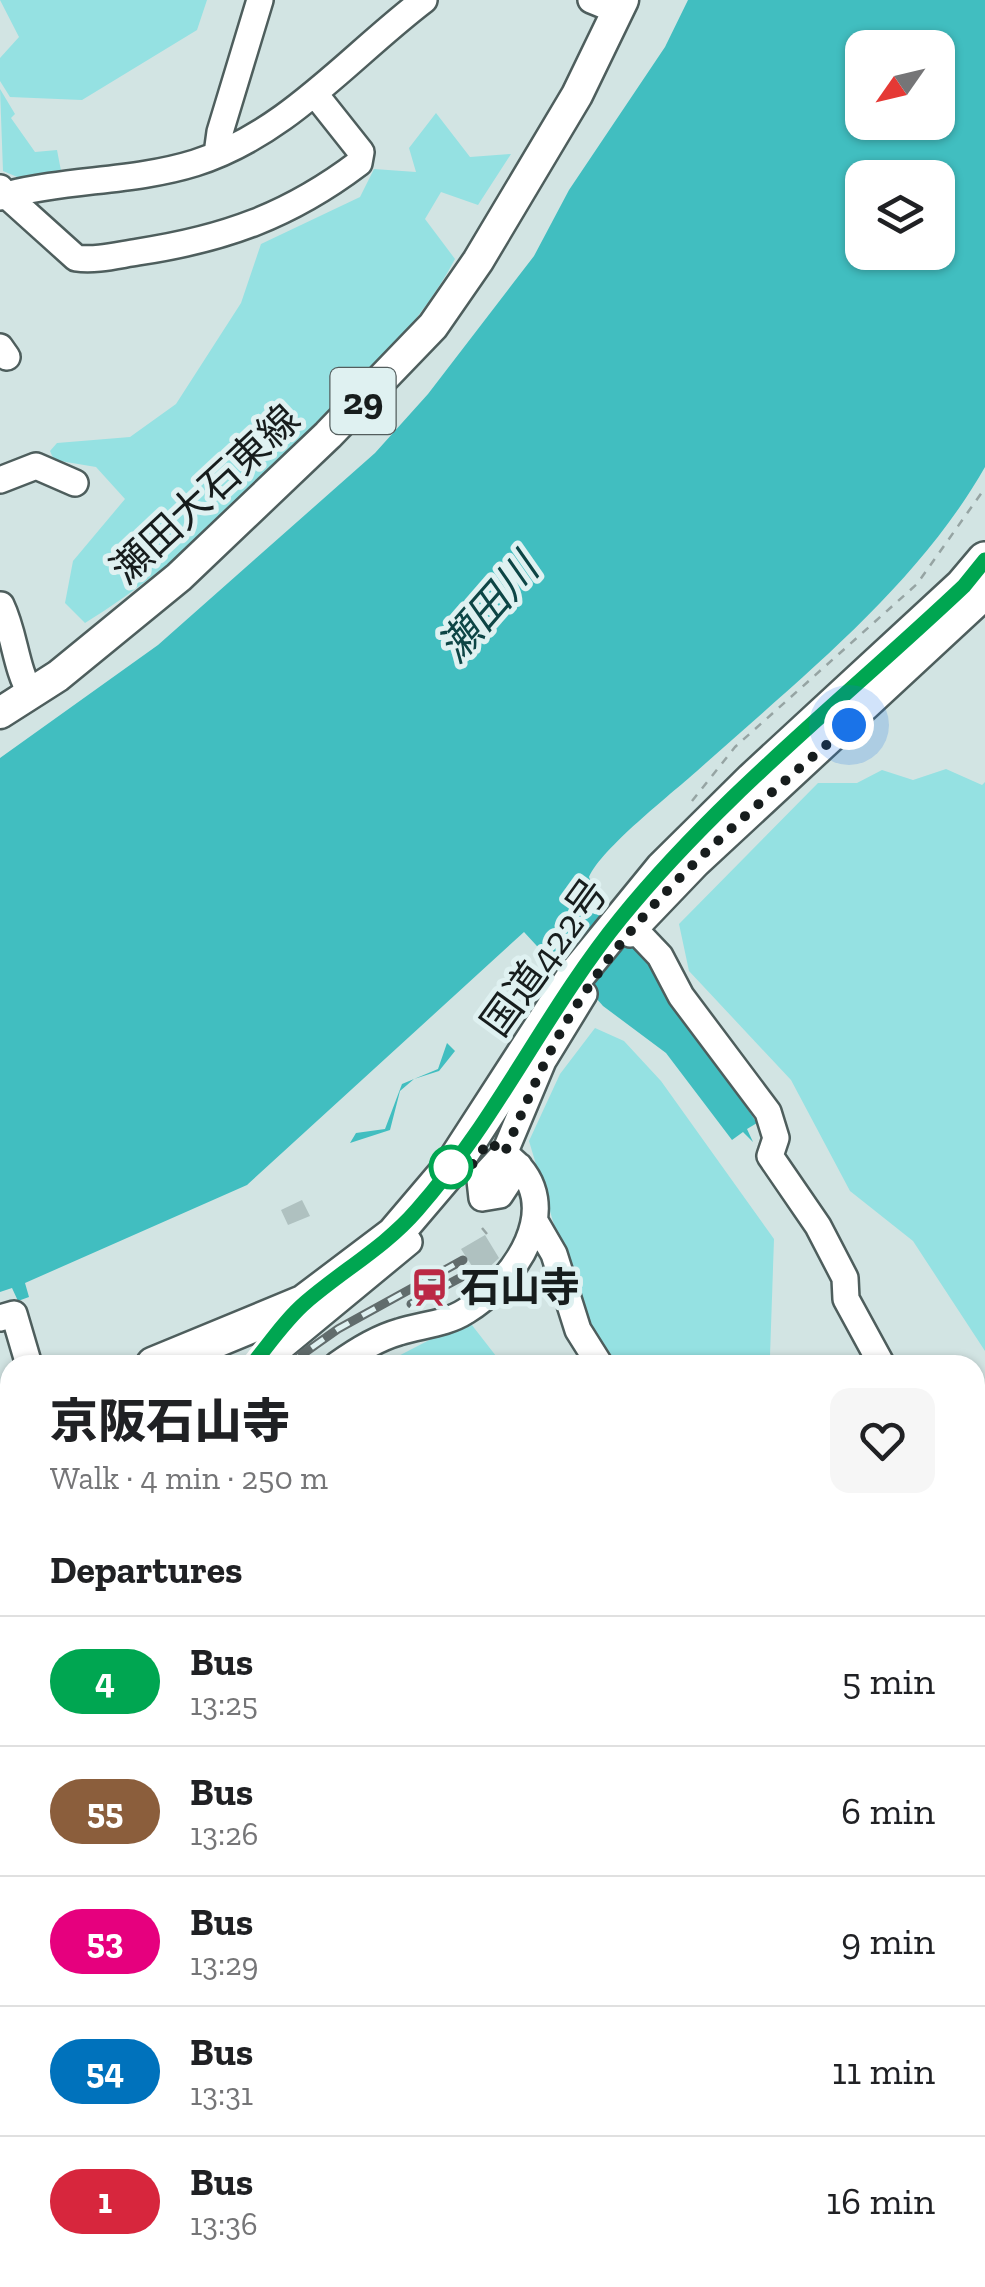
<!DOCTYPE html>
<meta charset="utf-8">
<style>
:root{--surface:#fff;--page:#f6f6f6;--text:#202124;--muted:#757577;--line:#e0e0e0}
body{margin:0;font-family:"Zilla Slab","Noto Sans JP",serif;background:var(--page);color:var(--text);height:100vh;display:flex;flex-direction:column;font-size:38px;white-space:nowrap}
*{box-sizing:border-box;margin:0}
p{font-size:32px;color:var(--muted)}
.icon{flex:none;width:55px;height:55px;fill:none;stroke:currentColor;stroke-width:2;stroke-linecap:round;stroke-linejoin:round}
.map{position:relative;flex:1;overflow:hidden}
.sheet{position:absolute;left:0px;top:1355px;width:985px;height:932px;display:flex;flex-direction:column;background:var(--surface);border-radius:30px 30px 0 0;box-shadow:0 2px 8px #0004}
.sheet>*{flex:none}
.badge{padding:0 20px;border-radius:32px;font-size:35px;line-height:65px}
.needle{width:65px;rotate:236deg}
.controls{position:absolute;left:845px;top:30px;display:grid;gap:20px}
.controls a{display:grid;place-items:center;width:110px;height:110px;border-radius:20px;background:var(--surface);box-shadow:0 2px 8px #0004;font-size:50px}
.you{position:absolute;width:50px;height:50px;margin:-25px;border:8px solid #fff;border-radius:50%;background:#1a73e8;box-shadow:0 0 0 15px #1a73e833}
.map>.badge{position:absolute;translate:-50% -50%;box-shadow:0 0 0 5px #fff}
h2{padding:0 50px;font-size:38px;line-height:90px}
.round{display:grid;place-items:center;flex:none;width:105px;height:105px;border-radius:20px;background:var(--page)}
.summary{display:flex;align-items:center;justify-content:space-between;height:170px;padding:0 50px}
h1{font-size:48px;font-weight:800;line-height:75px}
ul{padding:0;list-style:none}
li{display:flex;align-items:center;gap:30px;height:130px;padding:0 50px;border-top:2px solid var(--line)}
li div{flex:1}
li b{display:block;font-size:38px}
li em{font-style:normal}
li .badge{min-width:110px;font-weight:700;text-align:center}
.map>svg:first-child{display:block}
</style>
<div class="map">
<svg width="985" height="2287" viewBox="0 0 985 2287">
<rect width="100%" height="100%" fill="#d2e4e3"/>
<path fill="#95e1e2" d="M0 0H207L197 30 82 100 10 97 0 81V58L19 37Z
M0 89 15 114 11 118 35 152 57 150 62 176 29 182 3 171Z
M436 113 470 157 511 154 478 205 441 192 425 219 455 259C422 321 373 369 324 419 251 493 174 568 85 623L65 603 73 561 125 499 96 467 54 460 50 451 57 443 130 437 176 404 241 303 261 244 360 197 374 169 416 172 409 148Z
M946 769 982 785 985 782V1418V1351L913 1241 850 1191 791 1080 689 971 679 924 818 783H857L882 770 913 780Z
M595 1028 624 1041 661 1081 774 1239 770 1356 774 1365H613L584 1325 529 1141 560 1074Z
M468 1320 503 1365H381Z
M975 1510 985 1518V2287H757L747 2278H975Z"/>
<path fill="#41bec0" fill-rule="evenodd" d="M688 0H985V467C916 588 800 678 697 771 670 795 602 848 589 877L596 894 590 899 655 972 757 1123 747 1129 753 1142 743 1132 732 1140 666 1053 603 1006 555 951 548 958 524 932 247 1185 25 1283 29 1297 18 1301 12 1288 0 1292V758L158 645 375 453 428 394 534 256 569 190 665 47ZM862 48H938V122H862ZM862 178H938V252H862Z
M447 1043 455 1051 439 1071 414 1079 400 1091 390 1130 350 1143 356 1133 385 1129 402 1084 438 1069Z"/>
<path fill="#afc1c0" d="M302 1200 310 1216 288 1225 281 1210Z
M485 1235 499 1258 479 1277 461 1249Z"/>
<g fill="none" stroke-linecap="round" stroke-linejoin="round">
<defs>
<path id="minor" d="M591 0 618 11
M217 154 220 132 260 0
M0 188 6 195C68 179 134 182 195 163 287 134 349 57 424 0
M0 197 6 195 76 258C96 261 118 255 138 252 224 239 289 216 359 163L361 152 315 94
M0 347 7 357
M0 480 36 466 75 483
M1 605C15 634 15 667 31 694
M622 916 660 956 681 996 768 1112 776 1138 770 1156 818 1226 845 1278 846 1299 882 1365
M630 934 697 864 985 597
M519 1166 500 1195 482 1198 480 1180 504 1154 543 1061 584 994
M536 1223 554 1254 578 1330 600 1365
M0 1318 14 1314 29 1365
M260 1365 409 1242
M337 1365C355 1352 378 1338 399 1332 421 1325 446 1324 466 1311 515 1281 567 1206 511 1159
M975 1446 985 1451
M0 1553 10 1545
M0 1659 10 1651
M0 1725 10 1721
M975 2233 985 2249
M0 2253 13 2287
M340 2278 364 2287
M518 2278 526 2287
M618 2278 627 2287
M431 2287 443 2278"/>
<path id="major" d="M0 713 58 676 179 577 328 435 433 326 478 261 577 95 623 0"/>
<path id="highway" d="M154 1365 304 1303 394 1235 451 1168 574 978 663 869 753 780 963 586 985 560
M0 1426 10 1421
M0 1874 10 1893
M0 1931 10 1949
M185 2278 190 2287
M215 2278 221 2287"/>
</defs>
<use href="#minor" stroke="#4e5e5d" stroke-width="30"/>
<use href="#major" stroke="#4e5e5d" stroke-width="35"/>
<use href="#highway" stroke="#4e5e5d" stroke-width="40"/>
<path stroke="#96a4a3" stroke-width="2.5" stroke-dasharray="8 8" stroke-linecap="butt" d="M692 801 735 747 917 584 985 488
M482 1228 487 1234
M975 1649 985 1654
M125 2287 139 2278"/>
<use href="#minor" stroke="#fff" stroke-width="25"/>
<use href="#major" stroke="#fff" stroke-width="30"/>
<use href="#highway" stroke="#fff" stroke-width="35"/>
<defs>
<path id="rail" d="M411 1304 471 1272
M287 1365 338 1329 463 1260
M0 1580 10 1572
M0 2160 10 2184
M0 2190 10 2215
M35 2278 38 2287"/>
</defs>
<use href="#rail" stroke="#616c6c" stroke-width="9"/>
<use href="#rail" stroke="#dff1f1" stroke-width="5" stroke-dasharray="15" stroke-linecap="butt"/>
</g>
<g fill="none" stroke-linecap="round" stroke-linejoin="round">
<defs>
<path id="line" d="M252 1365C269 1344 286 1319 306 1302 343 1270 385 1247 417 1210 496 1121 546 1010 621 918 721 795 849 695 964 586L985 560"/>
</defs>
<use href="#line" stroke="#fff" stroke-width="22"/>
<use href="#line" stroke="#00a651" stroke-width="15"/>
<path stroke="#171d1d" stroke-width="10" stroke-dasharray="0 18" d="M451 1167 461 1180 489 1141 504 1154C527 1102 547 1051 578 1003 646 894 754 809 849 725"/>
</g>
<defs>
<symbol id="station-bare" viewBox="-9 -9 18 18"><path d="M-3-6H3Q5-6 5-4V2Q5 4 3 4L4.5 6H3L1.5 4h-3L-3 6H-4.5L-3 4Q-5 4-5 2V-4Q-5-6-3-6ZM-3.5-4v3h7v-3ZM-3.5 1v1.5H-2V1ZM2 1v1.5H3.5V1Z" fill="#bb2945" stroke="#dff1f1" stroke-width="2.5" paint-order="stroke"/></symbol>
</defs>
<g fill-rule="evenodd">
<use href="#station-bare" x="402" y="1260" width="55" height="55"/>
</g>
<circle fill="#fff" stroke="#00a651" stroke-width="5" cx="451" cy="1167" r="20"/>
<g text-anchor="middle" dominant-baseline="central" stroke-width="10" stroke-linejoin="round" paint-order="stroke">
<rect fill="#dff1f1" stroke="#535d5d" stroke-width="2.5" x="330.5" y="368" width="65" height="66" rx="8"/>
<g font-size="38" font-weight="bold" fill="#171d1d">
<text x="363" y="401">29</text>
</g>
<g font-size="40" fill="#171d1d" stroke="#dff1f1">
<text transform="translate(205 494) rotate(-43)">瀬田大石東線</text>
<text transform="translate(544 957) rotate(-54)">国道422号</text>
</g>
<g font-size="40" font-weight="bold" fill="#171d1d" stroke="#dff1f1" text-anchor="start">
<text x="460" y="1287">石山寺</text>
</g>
<g font-size="42" font-style="italic" fill="#0d4545" stroke="#dff1f1">
<text transform="translate(488 608) rotate(-49)">瀬田川</text>
</g>
</g>
</svg>
<div class="controls">
<a><svg class="needle" viewBox="-14 -14 28 28"><path d="M0-13l5 13h-10z" fill="#e53935"/><path d="M0 13l5-13h-10z" fill="#757577"/></svg></a>
<a><svg class="icon" aria-label="layers" viewBox="0 0 24 24"><path d="M12 4l9 5-9 5-9-5zM3 14l9 5 9-5"/></svg></a>
</div>
<div class="you" style="left:849px;top:725px"></div>
<section class="sheet">
<div class="summary"><div><h1>京阪石山寺</h1><p>Walk · 4 min · 250 m</p></div><a class="round"><svg class="icon" aria-label="heart" viewBox="0 0 24 24"><path d="M12 20l-8-8c-3-5 5-10 8-4 3-6 11-1 8 4z"/></svg></a></div>
<h2>Departures</h2>
<ul>
<li><span class="badge" style="background:#00a651;color:#fff">4</span><div><b>Bus</b><p>13:25</p></div><em>5 min</em></li>
<li><span class="badge" style="background:#8b5e3c;color:#fff">55</span><div><b>Bus</b><p>13:26</p></div><em>6 min</em></li>
<li><span class="badge" style="background:#e6007e;color:#fff">53</span><div><b>Bus</b><p>13:29</p></div><em>9 min</em></li>
<li><span class="badge" style="background:#0072bc;color:#fff">54</span><div><b>Bus</b><p>13:31</p></div><em>11 min</em></li>
<li><span class="badge" style="background:#d7263d;color:#fff">1</span><div><b>Bus</b><p>13:36</p></div><em>16 min</em></li>
</ul>
</section>
</div>
